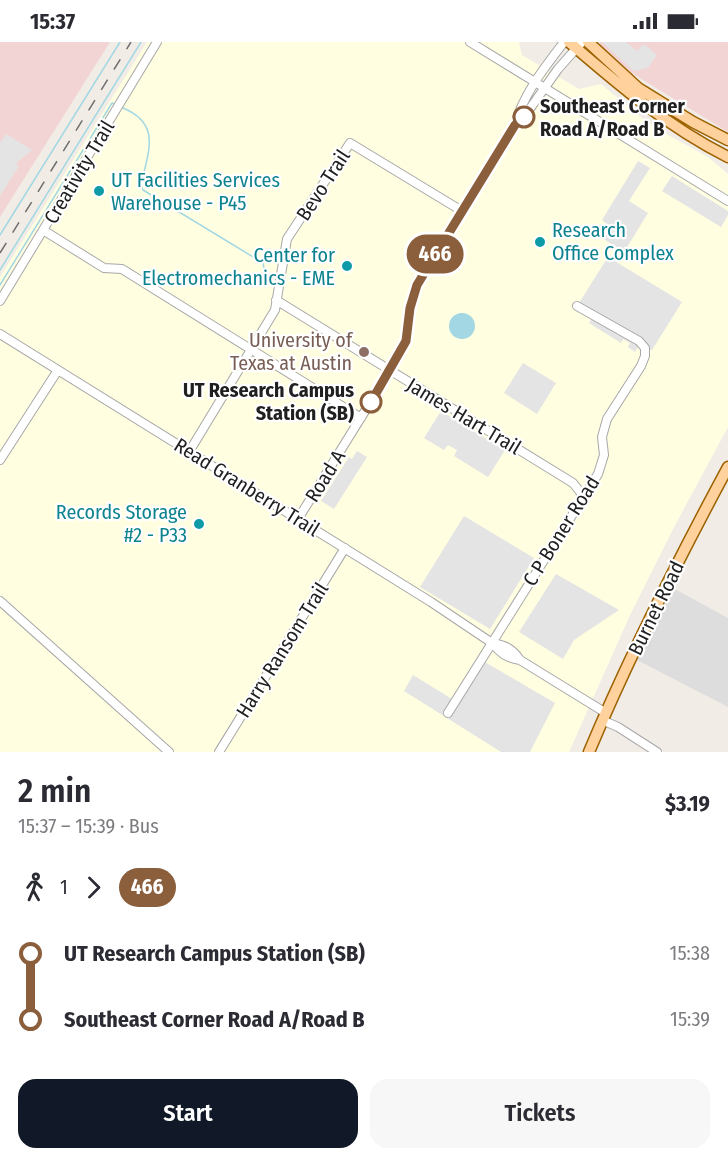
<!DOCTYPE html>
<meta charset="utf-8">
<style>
:root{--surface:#fff;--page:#f7f7f7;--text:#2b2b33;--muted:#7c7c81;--accent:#111827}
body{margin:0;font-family:"Fira Sans Condensed",sans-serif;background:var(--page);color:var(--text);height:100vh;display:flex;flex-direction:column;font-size:22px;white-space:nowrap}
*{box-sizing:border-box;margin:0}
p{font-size:20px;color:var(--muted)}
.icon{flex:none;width:33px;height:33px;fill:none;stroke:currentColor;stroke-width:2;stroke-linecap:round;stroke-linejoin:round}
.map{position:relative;height:710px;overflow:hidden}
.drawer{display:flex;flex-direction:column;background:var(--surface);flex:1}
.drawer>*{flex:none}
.badge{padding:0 12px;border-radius:20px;font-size:21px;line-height:39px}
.map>.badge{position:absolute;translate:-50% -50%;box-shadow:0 0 0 3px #fff}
.legs{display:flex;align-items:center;gap:9px;height:66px;padding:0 18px;font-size:20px}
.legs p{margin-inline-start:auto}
.overview{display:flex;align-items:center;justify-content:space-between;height:102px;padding:0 18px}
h1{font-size:33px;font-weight:600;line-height:45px}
.cta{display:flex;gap:12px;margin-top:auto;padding:12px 18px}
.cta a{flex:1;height:69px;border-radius:18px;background:var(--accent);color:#fff;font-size:24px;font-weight:600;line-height:69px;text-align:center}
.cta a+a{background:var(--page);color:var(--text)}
ul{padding:0 18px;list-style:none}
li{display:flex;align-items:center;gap:21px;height:66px;font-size:22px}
li i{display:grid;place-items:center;width:9px;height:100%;margin:0 8px;background:currentColor}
li i::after{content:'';width:15px;height:15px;margin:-8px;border:4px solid;border-radius:50%;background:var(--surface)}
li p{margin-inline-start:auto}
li:first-child i{background:linear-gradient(#0000 50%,currentColor 0)}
li:last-child i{background:linear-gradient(currentColor 50%,#0000 0)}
.status{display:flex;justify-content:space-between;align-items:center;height:42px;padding:0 30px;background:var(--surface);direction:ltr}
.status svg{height:16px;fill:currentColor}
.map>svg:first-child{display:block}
</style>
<div class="status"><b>15:37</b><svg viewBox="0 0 49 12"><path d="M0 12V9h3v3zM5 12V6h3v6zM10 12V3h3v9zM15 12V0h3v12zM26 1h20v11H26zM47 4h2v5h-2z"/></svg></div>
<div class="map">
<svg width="728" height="710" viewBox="0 0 728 710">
<rect width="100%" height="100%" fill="#f1ede6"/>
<path fill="#dedddd" d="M673 546 728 576V665L637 618Z"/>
<path fill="#f3d4d4" d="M0 0H110L0 175Z
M600 0H728V90L630 30 600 3Z"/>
<path fill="#fffee1" d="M147 0H519L522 13 579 47 601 42 643 77 668 93 708 115 728 132V385L673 487 630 573 569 710H0V235Z"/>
<path fill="#e4e4e4" d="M602 0H626L637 9 644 2 657 13 648 26 634 29Z
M6 92 32 108 15 122 19 124 0 154V101Z
M638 119 650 126 629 159 648 171 624 210 599 194 607 182 602 178Z
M672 134 728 169V173L721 185 662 149Z
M608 215 682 260 652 308 638 305 635 310 628 305 630 301 623 297 621 301 589 281 592 276 577 264Z
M523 321 556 341 537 372 504 351Z
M441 369 505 408 488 435 454 414 457 408 448 403 444 408 424 396Z
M357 409 367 415 334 467 321 459 349 415 352 417Z
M464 474 534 516 490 587 420 545Z
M556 532 619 568 574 598 563 617 519 590Z
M478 616 555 661 530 710H501L404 649 413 633 452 657Z"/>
<path fill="#a2d7e3" d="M449 284a13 13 0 1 1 26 0a13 13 0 1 1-26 0Z"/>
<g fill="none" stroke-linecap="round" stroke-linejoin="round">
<path stroke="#a2d7e3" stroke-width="1.5" d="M123 66C162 82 148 110 141 143L143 148 263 221 267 242
M0 193 120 0
M0 228 141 0
M0 243 112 61 114 62"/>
<defs>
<path id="minor" d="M470 0 728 159
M515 83C523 52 545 25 564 0
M43 188 104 226 122 227 361 376
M276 258 573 441 581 451V459
M0 259 157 0
M0 292 431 560 492 601C500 611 507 616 520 618L606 671
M189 410 275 268 287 197 350 101 462 169
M0 418 58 328
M298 477 401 311C410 289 409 265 417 243L515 83 524 75 558 27 582 0
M0 559 169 710
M492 601C505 603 513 607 520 618
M448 671 598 432 604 413 602 395 607 377 641 324 645 314V306L639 299 577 264
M602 678 618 685 657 710
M219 710 345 506"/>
<path id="major" d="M569 0C619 43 668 85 728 115
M588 0 638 46 693 80 728 98
M589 710C630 612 678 518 728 425"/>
</defs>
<use href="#minor" stroke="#a7a7a7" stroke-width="10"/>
<use href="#major" stroke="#9c6200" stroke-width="13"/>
<use href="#minor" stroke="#fff" stroke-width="8"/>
<use href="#major" stroke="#ffd19d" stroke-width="10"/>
<path stroke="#6e6e6e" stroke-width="1.5" stroke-dasharray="12 12" stroke-linecap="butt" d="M0 211 131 0"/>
</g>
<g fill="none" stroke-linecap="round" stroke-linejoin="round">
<defs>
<path id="line-1" d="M371 360 406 299 410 266 417 243 515 83 524 75"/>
</defs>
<use href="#line-1" stroke="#fff" stroke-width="14"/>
<use href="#line-1" stroke="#8b5e3c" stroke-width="9"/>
</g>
<g fill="#fff" stroke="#8b5e3c" stroke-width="3">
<circle cx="524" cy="75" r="10"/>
<circle cx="371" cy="360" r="10"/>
</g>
<g fill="#0f9aa8" stroke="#fff" stroke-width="2">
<circle cx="99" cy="149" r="6"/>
<circle cx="540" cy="200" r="6"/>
<circle cx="347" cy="224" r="6"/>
<circle cx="199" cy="482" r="6"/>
</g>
<circle fill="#8d6e63" stroke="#fff" stroke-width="2" cx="364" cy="310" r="6"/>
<g text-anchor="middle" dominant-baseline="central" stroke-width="4.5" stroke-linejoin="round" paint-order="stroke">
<g font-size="20" font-weight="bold" fill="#202020" stroke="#fff" text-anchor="start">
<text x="540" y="64">Southeast Corner<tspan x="540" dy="23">Road A/Road B</tspan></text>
<text x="354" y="348" text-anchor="end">UT Research Campus<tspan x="354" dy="23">Station (SB)</tspan></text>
</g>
<g font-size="20" fill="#202020" stroke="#fff">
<text transform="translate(79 130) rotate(-59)">Creativity Trail</text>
<text transform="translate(323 143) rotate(-57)">Bevo Trail</text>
<text transform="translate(464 374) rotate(31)">James Hart Trail</text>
<text transform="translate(325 434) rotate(-58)">Road A</text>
<text transform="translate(247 445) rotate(32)">Read Granberry Trail</text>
<text transform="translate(561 489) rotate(-58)">C P Boner Road</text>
<text transform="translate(656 566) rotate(-64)">Burnet Road</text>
<text transform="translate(282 608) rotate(-58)">Harry Ransom Trail</text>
</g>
<g font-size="20" fill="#0d838f" stroke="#fff" text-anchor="start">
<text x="111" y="138">UT Facilities Services<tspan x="111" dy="23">Warehouse - P45</tspan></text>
<text x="552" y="188">Research<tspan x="552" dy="23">Office Complex</tspan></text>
<text x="335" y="213" text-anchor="end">Center for<tspan x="335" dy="23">Electromechanics - EME</tspan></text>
<text x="187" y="470" text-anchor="end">Records Storage<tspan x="187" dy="23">#2 - P33</tspan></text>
</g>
<g font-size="20" fill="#785e54" stroke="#fff" text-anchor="end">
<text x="352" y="298">University of<tspan x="352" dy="23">Texas at Austin</tspan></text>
</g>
</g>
</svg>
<b class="badge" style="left:435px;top:212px;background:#8b5e3c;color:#fff">466</b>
</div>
<section class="drawer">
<div class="overview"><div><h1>2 min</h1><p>15:37 – 15:39 · Bus</p></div><b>$3.19</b></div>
<div class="legs"><svg class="icon" aria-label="walk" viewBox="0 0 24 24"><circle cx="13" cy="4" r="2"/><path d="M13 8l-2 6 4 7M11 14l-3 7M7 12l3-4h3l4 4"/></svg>1<svg class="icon" aria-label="forward" viewBox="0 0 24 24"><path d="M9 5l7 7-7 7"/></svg><b class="badge" style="background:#8b5e3c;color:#fff">466</b></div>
<ul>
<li><i style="color:#8b5e3c"></i><b>UT Research Campus Station (SB)</b><p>15:38</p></li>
<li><i style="color:#8b5e3c"></i><b>Southeast Corner Road A/Road B</b><p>15:39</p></li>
</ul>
<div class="cta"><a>Start</a><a>Tickets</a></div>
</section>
